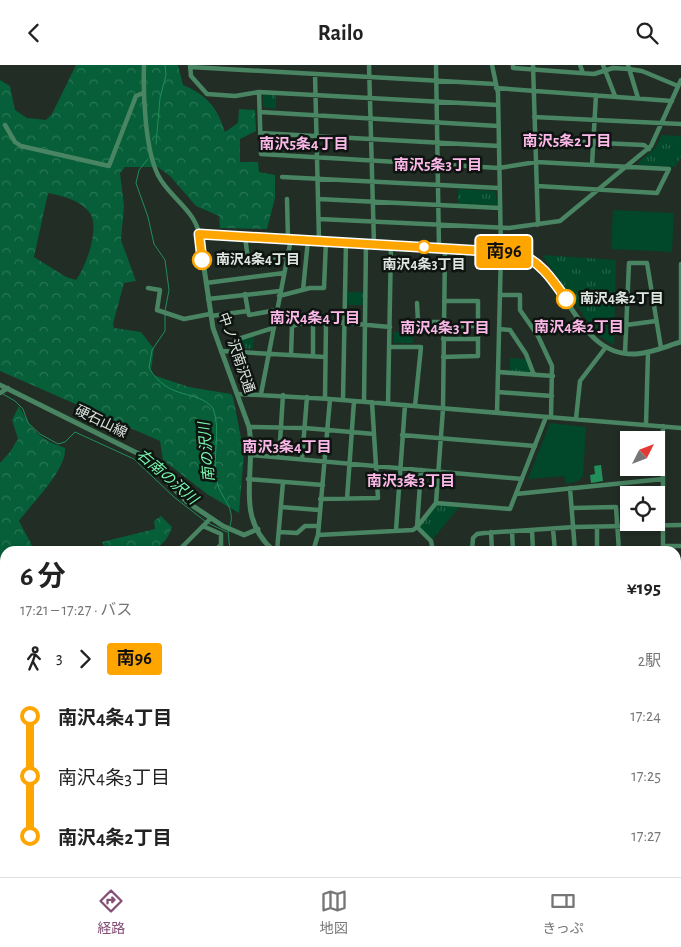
<!DOCTYPE html>
<html lang="ja">
<meta charset="utf-8">
<style>
:root{--surface:#fff;--page:#f2f2f2;--text:#222;--muted:#767676;--line:#e0e0e0;--accent:#854f78}
body{margin:0;font-family:"Alegreya Sans","Noto Sans JP",sans-serif;background:var(--page);color:var(--text);height:100vh;display:flex;flex-direction:column;font-size:19px;white-space:nowrap}
*{box-sizing:border-box;margin:0}
p{font-size:16px;color:var(--muted)}
.icon{flex:none;width:28px;height:28px;fill:none;stroke:currentColor;stroke-width:2;stroke-linecap:round;stroke-linejoin:round}
.map{position:relative;flex:1;overflow:hidden}
.sheet{position:absolute;left:0px;top:481px;width:681px;height:331px;display:flex;flex-direction:column;background:var(--surface);border-radius:15px 15px 0 0;box-shadow:0 2px 8px #0003}
.sheet>*{flex:none}
.badge{padding:0 10px;border-radius:4px;font-size:18px;line-height:32px}
.needle{width:32px;rotate:48deg}
.tools{position:absolute;left:620px;top:366px;display:grid;gap:10px}
.tools a{display:grid;place-items:center;width:45px;height:45px;border-radius:0px;background:var(--surface);box-shadow:0 2px 8px #0003;font-size:25px}
.map>.badge{position:absolute;translate:-50% -50%;box-shadow:0 0 0 2px #fff}
.legs{display:flex;align-items:center;gap:8px;height:55px;padding:0 20px;font-size:16px}
.legs p{margin-inline-start:auto}
.summary{display:flex;align-items:center;justify-content:space-between;height:85px;padding:0 20px}
h1{font-size:28px;font-weight:700;line-height:38px}
ul{padding:0 20px;list-style:none}
li{display:flex;align-items:center;gap:18px;height:60px;font-size:19px}
li i{display:grid;place-items:center;width:8px;height:100%;margin:0 6px;background:currentColor}
li i::after{content:'';width:12px;height:12px;margin:-6px;border:4px solid;border-radius:50%;background:var(--surface)}
li p{margin-inline-start:auto}
li:first-child i{background:linear-gradient(#0000 50%,currentColor 0)}
li:last-child i{background:linear-gradient(currentColor 50%,#0000 0)}
header{display:flex;justify-content:space-between;align-items:center;height:65px;padding:0 20px;background:var(--surface);font-size:22px;font-weight:700}
.menu{display:flex;justify-content:space-around;align-items:center;height:70px;border-top:1px solid var(--line);background:var(--surface);font-size:14px;color:var(--muted)}
.menu a{display:grid;justify-items:center;gap:2px}
.menu .active{color:var(--accent)}
.map>svg:first-child{display:block}
</style>
<header><svg class="icon" aria-label="back" viewBox="0 0 24 24"><path d="M15 5l-7 7 7 7"/></svg>Railo<svg class="icon" aria-label="search" viewBox="0 0 24 24"><circle cx="10" cy="10" r="6"/><path d="M15 15l6 6"/></svg></header>
<div class="map">
<svg width="681" height="812" viewBox="0 0 681 812">
<defs>
<pattern id="forest-crowns" width="20" height="18" patternUnits="userSpaceOnUse" patternTransform="scale(1.25)"><rect width="20" height="18" fill="#065f38"/><path d="M2 6a3 3 0 1 1 6 0M12 15a3 3 0 1 1 6 0" fill="none" stroke="#2a7654"/></pattern>
<pattern id="park-tufts" width="24" height="20" patternUnits="userSpaceOnUse" patternTransform="scale(1.25)"><rect width="24" height="20" fill="#004829"/><path d="M3 7l-1-3M5 7V3M7 7l1-3M15 17l-1-3M17 17v-4M19 17l1-3" fill="none" stroke="#256248"/></pattern>
</defs>
<rect width="100%" height="100%" fill="#212d25"/>
<path fill="url(#forest-crowns)" fill-rule="evenodd" d="M76 0H178L183 20C207 30 217 42 225 67L238 58 239 44 255 45 256 66 240 74V97H258L259 107 275 110V133L267 164 220 163 219 151 196 141 170 111 158 102H125L120 108 124 141 121 175 136 216 124 218 113 259 114 263 141 267 154 284 151 305 153 310 189 322 231 329 233 332 244 388 239 448 207 429 163 395 160 376 0 306V15L10 21 15 45 27 53 46 55 52 49ZM48 128C63 131 80 135 90 148 100 163 86 202 76 215L66 212 34 192Z
M19 341C32 366 39 374 65 383 67 405 32 438 19 456L35 486H5V721L0 719V398L10 387 18 374 12 355Z
M161 451 172 462C161 495 135 486 106 486L102 477 155 464 154 456Z
M277 808H480L484 812H336L334 809C316 812 295 812 277 808Z"/>
<path fill="url(#park-tufts)" d="M263 29H276V44L263 42Z
M661 70 681 71V92L675 102 639 100 638 98 656 82Z
M458 124 495 126 498 140 458 139Z
M542 190 616 195 614 280 599 271 592 263Z
M348 227H363V240H348Z
M394 267 412 268 413 278H394Z
M254 271 253 284 237 283 236 277Z
M510 293 526 294 531 308 510 306Z
M436 438 461 440 431 476 417 462Z"/>
<path fill="#004829" d="M613 145 674 148 672 187 611 184Z
M550 358 586 362 583 411 578 416 566 419 564 411 528 414Z"/>
<path fill="#228e5a" d="M601 400 603 416 591 418 590 410 595 409 594 401Z"/>
<g fill="none" stroke-linecap="round" stroke-linejoin="round">
<path stroke="#228e5a" stroke-width="1" d="M156 79 160 33 166 10 165 0
M148 94 139 105 136 118 148 152 154 179 165 195 169 225 165 246
M165 250V266L152 285 149 303C170 337 195 323 213 343 222 367 211 393 217 417 221 434 236 442 230 461
M3 329 15 336 23 344 28 358 40 369 58 379 65 377 75 367 134 394 174 432 205 456
M208 458 227 467
M228 465 230 486
M586 808 587 812"/>
<path stroke="#498562" stroke-width="4.5" d="M144 0C143 29 145 84 158 110 168 131 195 145 199 169
M190 0 191 11 207 29 235 31 259 27 498 40
M369 0 374 179
M436 0 439 183
M492 0 498 28 501 187 497 348
M513 0V3L594 9 613 3 629 4 642 6 678 21
M533 0 538 160
M580 0 583 8
M603 0 615 31
M628 0 638 33
M190 2 495 19
M315 9 319 176
M496 23 672 36
M259 27 261 89 499 103 536 97 669 104 657 128 537 121
M260 47 498 61
M534 52 681 59
M5 60 15 77 21 81 109 101 136 31 143 28
M260 68 499 81
M535 75 644 80 649 84
M592 100 596 30
M282 112 499 123
M287 134 288 174
M318 134 500 143
M319 154 509 163 560 156 651 81 681 15
M245 171 248 195 287 191
M206 218 284 208
M148 223 160 225 157 245 184 254 210 249
M303 225 308 175
M500 230H520V245L538 271 552 301 551 352
M279 231 310 223H324L326 176
M208 234 280 226
M417 238 418 257H443
M248 246 249 250 277 245
M211 251 248 246 245 229
M626 260 656 256
M443 261H478
M499 264 510 265 526 289 534 310
M443 274H478
M681 277V199
M389 282H421L415 341
M221 286 325 292
M234 286 235 275 273 263
M625 288 629 198H647L661 283
M291 290 292 261 313 255 390 262
M313 291V255
M443 292 478 291V236H444
M498 307 553 311
M498 327 552 331
M0 328 8 323
M238 329 330 334 681 363
M261 329 291 174
M325 333 326 257
M343 335 346 177
M364 337 366 178
M388 339 391 180
M576 354 580 316 606 282
M646 360 648 287
M663 361V486
M249 362 305 363 374 369
M402 370 535 381
M251 390 522 414
M279 392 283 330
M302 394 307 332
M248 414 323 420
M570 423 575 486
M516 429 663 414
M320 434 378 433 372 337
M347 434 354 336
M436 438 510 444 546 352
M281 442 319 445
M572 443 616 442 619 486
M203 461 221 469V486
M417 462 436 438 443 344 445 183
M417 462 421 405
M597 462V486
M553 464 555 486
M396 465 405 340
M532 465 533 486
M512 466 513 486
M279 467 297 468 305 461H318
M491 467 492 486
M318 470 330 334
M663 481H681
M178 486 210 454
M214 486 221 480
M277 486 283 417
M313 486 318 470 413 465 417 462 431 476 433 486
M472 486 473 473 477 469 484 468 574 462 681 460
M676 511H681
M676 536H681
M676 565H681
M676 610 681 611
M676 707H681
M676 773 681 782
M676 802 681 800
M595 808 596 812
M661 811 667 808
M549 812 560 808"/>
<path stroke="#498562" stroke-width="5" d="M0 320 141 390 187 437 223 461 244 470 258 464
M274 486C233 451 257 405 249 362L213 263 199 169 518 188C570 207 574 292 636 289 651 288 667 281 681 277
M560 808 561 812"/>
</g>
<g fill="none" stroke-linecap="round" stroke-linejoin="round">
<defs>
<path id="line-1" d="M202 195 199 169 518 188C541 197 552 214 566 234"/>
</defs>
<use href="#line-1" stroke="#fff" stroke-width="11"/>
<use href="#line-1" stroke="#ffa500" stroke-width="8"/>
</g>
<g fill="#fff" stroke="#ffa500" stroke-width="2.5">
<circle cx="424" cy="182" r="6"/>
<circle cx="202" cy="195" r="9"/>
<circle cx="566" cy="234" r="9"/>
</g>
<g text-anchor="middle" dominant-baseline="central" stroke-width="5" stroke-linejoin="round" paint-order="stroke">
<g font-size="14" font-weight="bold" fill="#dde5e0" stroke="#0e1410" text-anchor="start">
<text x="216" y="195">南沢4条4丁目</text>
<text x="424" y="200" text-anchor="middle">南沢4条3丁目</text>
<text x="580" y="234">南沢4条2丁目</text>
</g>
<g font-size="14" fill="#dde5e0" stroke="#0e1410">
<text transform="translate(236 288) rotate(71)">中ノ沢南沢通</text>
<text transform="translate(101 357) rotate(26)">硬石山線</text>
</g>
<g font-size="15" font-weight="bold" fill="#fcb8e9" stroke="#0e1410">
<text x="567" y="76">南沢5条2丁目</text>
<text x="304" y="79">南沢5条4丁目</text>
<text x="438" y="100">南沢5条3丁目</text>
<text x="315" y="253">南沢4条4丁目</text>
<text x="579" y="262">南沢4条2丁目</text>
<text x="445" y="263">南沢4条3丁目</text>
<text x="287" y="382">南沢3条4丁目</text>
<text x="411" y="416">南沢3条3丁目</text>
</g>
<g font-size="15" font-style="italic" fill="#78fab2" stroke="#0e1410">
<text transform="translate(207 387) rotate(-95)">南の沢川</text>
<text transform="translate(167 412) rotate(41)">右南の沢川</text>
</g>
</g>
</svg>
<div class="tools">
<a><svg class="needle" viewBox="-14 -14 28 28"><path d="M0-13l5 13h-10z" fill="#e53935"/><path d="M0 13l5-13h-10z" fill="#767676"/></svg></a>
<a><svg class="icon" aria-label="locate" viewBox="0 0 24 24"><circle cx="12" cy="12" r="6"/><path d="M12 2v4M12 18v4M2 12h4M18 12h4"/></svg></a>
</div>
<b class="badge" style="left:504px;top:187px;background:#ffa500;color:#111">南96</b>
<section class="sheet">
<div class="summary"><div><h1>6 分</h1><p>17:21 – 17:27 · バス</p></div><b>¥195</b></div>
<div class="legs"><svg class="icon" aria-label="walk" viewBox="0 0 24 24"><circle cx="13" cy="4" r="2"/><path d="M13 8l-2 6 4 7M11 14l-3 7M7 12l3-4h3l4 4"/></svg>3<svg class="icon" aria-label="forward" viewBox="0 0 24 24"><path d="M9 5l7 7-7 7"/></svg><b class="badge" style="background:#ffa500;color:#111">南96</b><p>2駅</p></div>
<ul>
<li><i style="color:#ffa500"></i><b>南沢4条4丁目</b><p>17:24</p></li>
<li><i style="color:#ffa500"></i><span>南沢4条3丁目</span><p>17:25</p></li>
<li><i style="color:#ffa500"></i><b>南沢4条2丁目</b><p>17:27</p></li>
</ul>
</section>
</div>
<nav class="menu">
<a class="active"><svg class="icon" aria-label="directions" viewBox="0 0 24 24"><path d="M12 3l9 9-9 9-9-9zM9 14v-3h6M13 9l2 2-2 2"/></svg>経路</a>
<a><svg class="icon" aria-label="map" viewBox="0 0 24 24"><path d="M3 6l6-2 6 2 6-2v14l-6 2-6-2-6 2zM9 4v14M15 6v14"/></svg>地図</a>
<a><svg class="icon" aria-label="tickets" viewBox="0 0 24 24"><path d="M3 7h18v10H3zM15 7v10"/></svg>きっぷ</a>
</nav>
